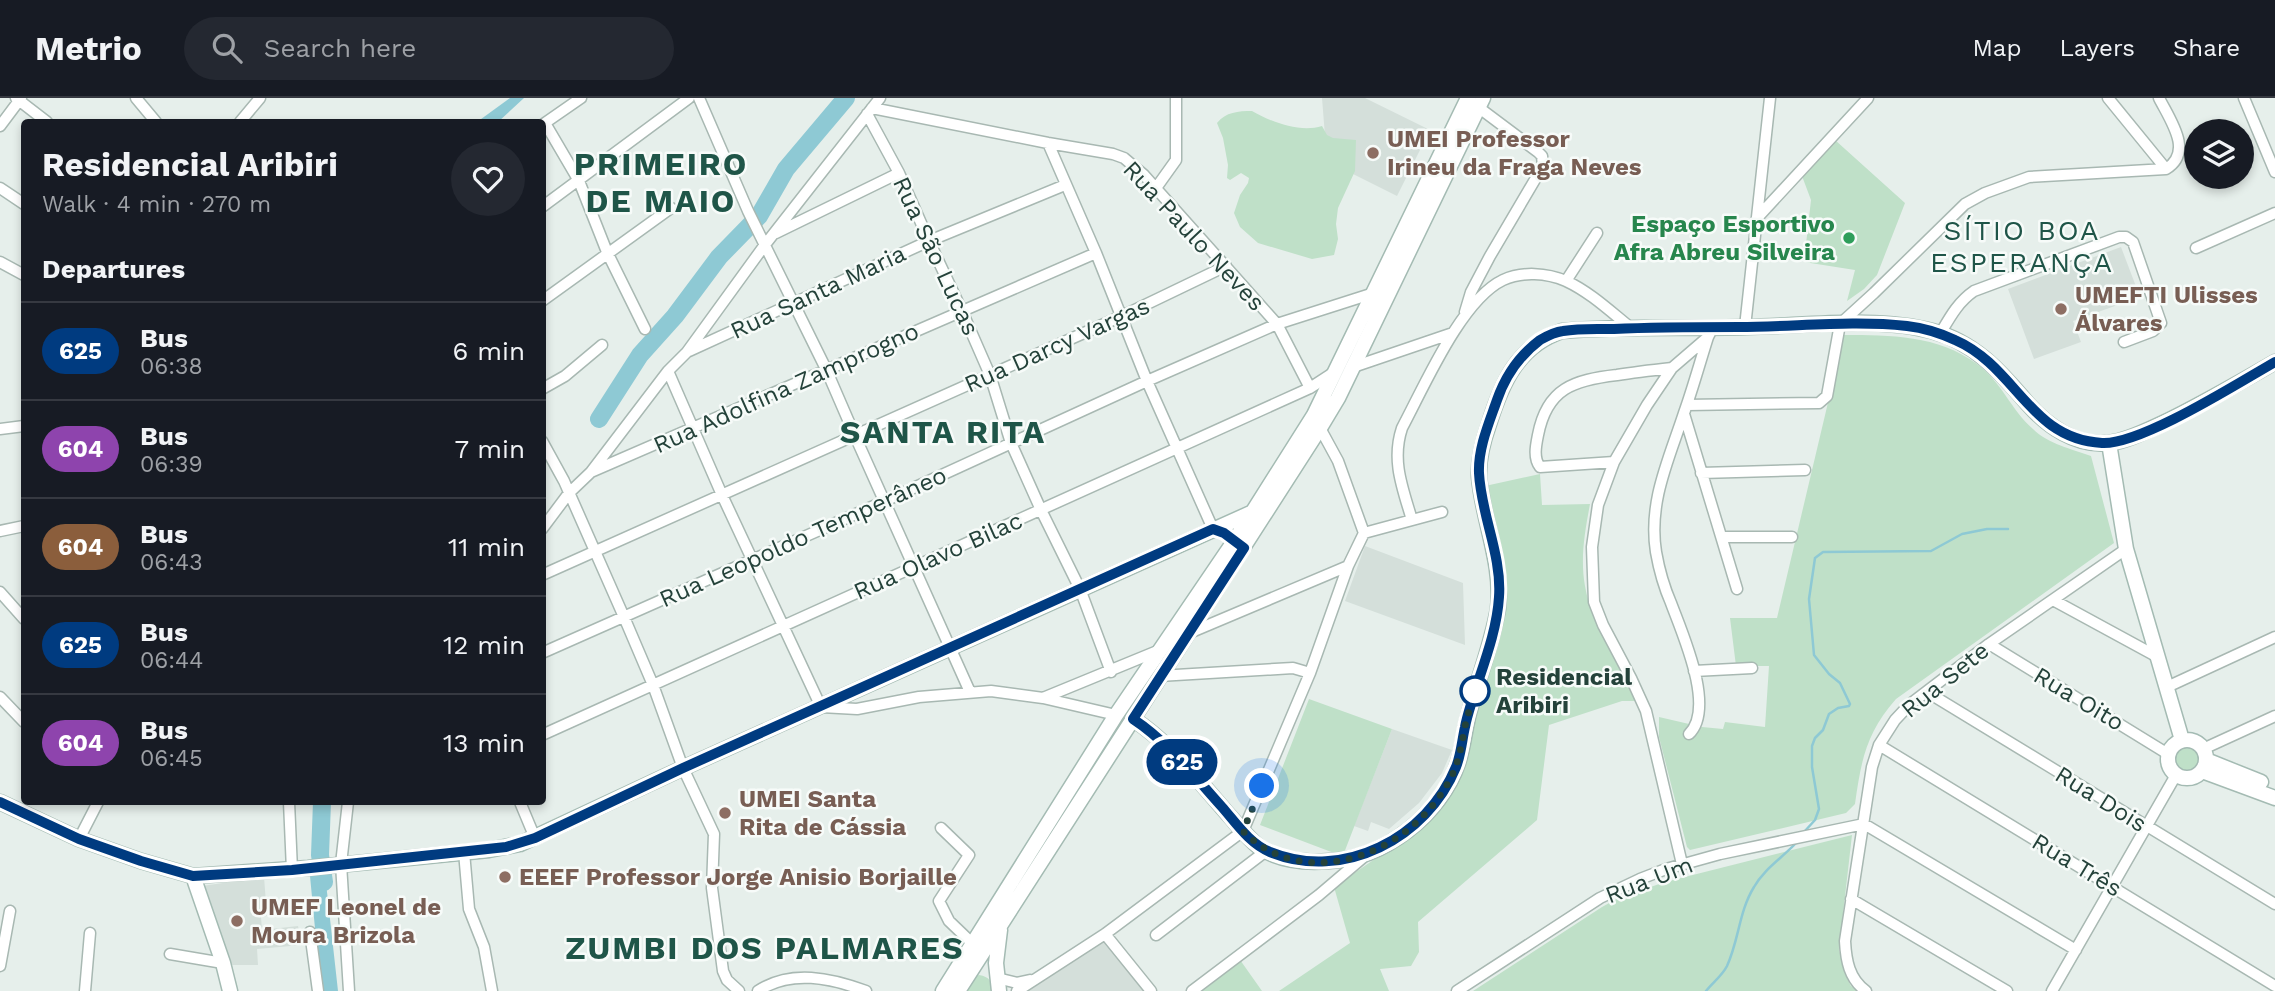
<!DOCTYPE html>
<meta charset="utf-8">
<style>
:root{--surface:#171b24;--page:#242831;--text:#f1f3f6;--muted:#9ea1a6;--line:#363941}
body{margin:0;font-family:"Work Sans",sans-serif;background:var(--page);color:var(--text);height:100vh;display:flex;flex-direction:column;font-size:26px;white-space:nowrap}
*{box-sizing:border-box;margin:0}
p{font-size:23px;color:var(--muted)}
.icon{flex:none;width:38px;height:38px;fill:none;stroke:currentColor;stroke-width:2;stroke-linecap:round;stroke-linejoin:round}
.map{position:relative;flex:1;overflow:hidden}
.details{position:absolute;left:21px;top:21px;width:525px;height:686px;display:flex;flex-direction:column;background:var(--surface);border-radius:7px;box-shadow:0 4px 10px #0003}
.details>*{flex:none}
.badge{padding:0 14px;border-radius:23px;font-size:24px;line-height:46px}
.fabs{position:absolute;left:2184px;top:21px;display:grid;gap:14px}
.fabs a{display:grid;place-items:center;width:70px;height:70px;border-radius:50%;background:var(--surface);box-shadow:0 4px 10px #0003;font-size:35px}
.you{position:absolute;width:35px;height:35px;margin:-18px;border:5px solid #fff;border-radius:50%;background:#1a73e8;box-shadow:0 0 0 10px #1a73e833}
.map>.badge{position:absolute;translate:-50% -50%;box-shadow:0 0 0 4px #fff}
h2{padding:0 21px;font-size:26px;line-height:63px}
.round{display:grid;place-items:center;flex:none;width:74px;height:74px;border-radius:37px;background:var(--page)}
.headline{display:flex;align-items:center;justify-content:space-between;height:119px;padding:0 21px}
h1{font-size:33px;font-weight:700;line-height:52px}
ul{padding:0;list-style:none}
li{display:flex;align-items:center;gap:21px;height:98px;padding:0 21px;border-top:2px solid var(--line)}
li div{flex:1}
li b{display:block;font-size:26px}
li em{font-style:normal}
li .badge{min-width:77px;font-weight:700;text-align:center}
header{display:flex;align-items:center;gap:42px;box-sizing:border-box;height:98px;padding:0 35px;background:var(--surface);border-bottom:2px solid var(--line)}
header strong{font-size:33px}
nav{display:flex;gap:38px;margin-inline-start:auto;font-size:24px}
.search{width:490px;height:63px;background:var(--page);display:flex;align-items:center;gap:18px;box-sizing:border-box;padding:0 24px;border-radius:38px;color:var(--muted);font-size:26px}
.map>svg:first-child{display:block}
</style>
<header>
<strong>Metrio</strong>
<div class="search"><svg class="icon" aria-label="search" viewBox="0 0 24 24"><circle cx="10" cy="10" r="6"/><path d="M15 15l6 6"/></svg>Search here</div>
<nav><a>Map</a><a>Layers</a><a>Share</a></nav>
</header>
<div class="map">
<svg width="2275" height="893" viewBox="0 0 2275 893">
<rect width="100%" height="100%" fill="#e6efeb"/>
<path fill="#d4dfda" d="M1322 0H1365L1430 32 1397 98 1327 63Z
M2121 149 2140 199 2073 223 2081 244 2034 261 2008 191Z
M1365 448 1463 485 1465 547 1345 503Z
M1392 631 1452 652 1442 675 1419 705 1389 731 1371 724 1368 733 1354 728Z
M264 779 267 818 261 819 262 832 298 828 302 847 257 851 258 867H226L202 788Z
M1102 841 1148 893H1026Z"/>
<path fill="#bfe0c8" d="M1252 13C1271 24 1300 35 1322 28L1327 37 1333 40 1356 42 1355 73 1338 110 1336 126 1338 141 1334 157 1312 161 1258 145 1240 129 1234 115 1240 97 1248 85 1249 80 1241 75 1230 82 1227 80 1228 67 1223 40 1217 25C1226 14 1238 13 1252 13Z
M1835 42 1905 105 1877 177 1864 191 1847 203 1855 172 1804 164 1811 102 1802 78Z
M1844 237C1890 237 1938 237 1977 266 2001 283 2011 312 2033 331 2048 346 2072 351 2091 358L2114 445 1896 601C1866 635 1861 663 1855 706L1846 715 1690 752 1687 749 1659 639V619L1702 629 1723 631 1725 624 1765 629 1769 568H1736L1730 520H1777Z
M1540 376 1542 407 1590 406C1585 433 1580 460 1585 488 1592 529 1619 565 1636 603H1622L1549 627 1537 722 1418 824 1419 854 1411 868 1380 871 1389 893H1279L1350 845 1334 789 1404 741 1465 658 1507 499 1503 465 1485 388Z
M1309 601 1392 631 1344 755H1334L1260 727Z
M2171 661a14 14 0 1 1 28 0a14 14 0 1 1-28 0Z
M1852 737 1839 851 1845 876 1851 888 1858 893H1473L1602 809 1640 788 1642 792 1665 784Z
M1238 859 1262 893H1196Z
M979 877C990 879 991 883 994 893H964L976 878Z"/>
<path fill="#8ec9d4" d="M510 0H524L498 24H477Z
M325 776 338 893H321L310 778Z"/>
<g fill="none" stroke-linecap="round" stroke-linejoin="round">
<path stroke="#8ec9d4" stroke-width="2.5" d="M1804 734 1815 722 1819 711 1812 669V648L1815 640 1823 632 1829 616 1838 610 1849 608 1850 606 1840 585 1829 576 1814 557 1809 501 1815 460 1823 454 1931 453 1962 436 1987 431H2008
M1706 893C1713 884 1722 878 1727 868 1739 842 1739 813 1754 789 1764 771 1782 760 1796 745"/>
<path stroke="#8ec9d4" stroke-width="18" d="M599 321 640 257 675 218 719 159 759 118 786 71 846 0
M322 704 320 757 324 784"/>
<defs>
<path id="street" d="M16 0 47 24
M136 0 156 24
M699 0 748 113 826 271 855 338 970 594
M2108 0 2166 71
M2244 0 2275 74
M872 10 1048 45 1113 56 1124 60 1144 77 1277 226 1310 290
M867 16 899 75 929 143 962 213 990 277 1011 345 1041 412 1080 491 1111 574
M240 24 260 0
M545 25 579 83 607 154 645 231
M542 27 581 0
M0 28 21 0
M1048 45 1096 155 1147 283 1213 431
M0 90 24 106
M1156 90 1176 62V0
M542 109 689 0
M1757 120 1868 0
M776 135 899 75
M2196 150 2275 115
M0 164 24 177
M1566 183 1597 135
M542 203 671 110
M1465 214 1471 194 1490 158 1543 68 1542 58 1538 54 1478 9
M1745 229 1770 0
M1940 236C1950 219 1958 204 1974 193L2119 139H2126L2133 144 2161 225 2153 233 2124 244
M689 253 929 143 1065 87
M1353 269 1453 235
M668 273 722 397 821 609 857 611 919 599 991 593 1043 600 1116 617
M542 291 565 278 602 247
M1687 307 1819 305 1827 298 1840 226 1874 195 1965 106 1985 95 2029 79 2166 71C2194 54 2170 22 2159 0
M1684 316 1737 491
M1320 330 1338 363 1364 435
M0 331 24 328
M542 343 564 383 624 519 653 587 683 670 714 736 712 790 723 873 727 882 739 893
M1614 364 1540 369C1533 360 1536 347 1538 337 1547 290 1574 282 1617 277 1636 274 1654 272 1672 270
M591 374 1096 155
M1701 375 1805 372
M1412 422C1403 391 1391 363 1402 330 1424 289 1461 202 1503 182 1522 173 1547 175 1566 183 1590 194 1611 214 1631 230
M542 431 569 395 591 374 668 273 687 254 764 148 880 0
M0 433 24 428
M1722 439H1792
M542 477 1122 218 1226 168
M0 494 24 521
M2053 502 2156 558
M1187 536 1348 468
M1989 546 2168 656
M542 555 885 403 1147 283 1277 226 1374 195
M1694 573 1752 570
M1159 578 1293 570 1310 575
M2167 589 2275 539
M1927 594 2275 806
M0 599 24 624
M1043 600 1160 552
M1689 636C1716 610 1682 535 1671 505 1664 489 1659 471 1656 454 1648 404 1669 361 1684 315 1693 290 1700 264 1708 239
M542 637 1310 290 1333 275
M1879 647 2275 888
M2203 651 2275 618
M289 704 292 772
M348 704 341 766 349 893
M520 704 535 740
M941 730 969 757 939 803 949 823 973 846
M79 741 98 704
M464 754 469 811 484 849 492 893
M1682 766 1646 613 1631 580 1603 527 1594 504 1592 449 1598 407 1614 364 1647 307 1672 270 1708 239 1713 229
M1851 801 2007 893
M310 834 318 893
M1105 836 1151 893
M1156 837 1266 753
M170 856 223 865
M0 868 10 813
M997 880 1017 885 1030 882
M85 893 90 835
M758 893C791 871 831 880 866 893
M1017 893 1105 836 1243 733 1310 575 1348 468 1364 435 1442 414
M1192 893 1319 797 1366 757
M1457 893 1600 800 1640 781 1666 771 1720 756 1864 726 2076 852
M1866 893C1849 881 1846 862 1845 843L1872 669 1879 647 1895 622 1909 607 1989 546 2126 451
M2052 893 2176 677"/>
<path id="secondary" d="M2109 345 2126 451 2182 642
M1133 621C1170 645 1197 681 1226 714 1237 726 1247 739 1259 749 1279 763 1307 765 1330 763 1384 761 1441 716 1458 665 1464 647 1465 627 1471 608 1480 576 1492 544 1498 511 1503 465 1483 424 1479 379 1478 360 1483 343 1489 326 1502 284 1518 248 1562 233 1623 228 1685 231 1747 229 1804 228 1877 218 1932 233 1974 244 2000 273 2027 305 2047 328 2076 349 2109 345 2126 343 2144 334 2159 327 2199 308 2237 286 2275 264
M2168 661a19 19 0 1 1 38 0a19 19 0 1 1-38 0Z
M2206 662 2261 684
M2202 673 2275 700
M0 704 79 741 141 763 193 778 308 770 489 752 520 746 683 670 1253 414
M193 778 223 865 230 893
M943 893 1116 617 1235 442 1314 317 1468 0
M958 893 1320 330 1338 300 1483 0
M999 893 996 865 1000 832"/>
</defs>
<use href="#street" stroke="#a8b8b2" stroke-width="13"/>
<use href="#secondary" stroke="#a4bbb3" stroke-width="17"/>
<use href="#street" stroke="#fff" stroke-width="10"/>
<use href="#secondary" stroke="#fff" stroke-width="14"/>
</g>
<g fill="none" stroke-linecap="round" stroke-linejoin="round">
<defs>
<path id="line" d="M0 704 79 741 141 763 193 778 292 772 506 749 535 740 683 670 1213 431 1224 435 1244 450 1133 621C1168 644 1194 678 1222 709 1236 725 1250 746 1270 754 1343 784 1427 740 1456 669 1461 657 1462 642 1465 629 1467 618 1471 607 1474 596 1484 565 1497 532 1499 499 1502 457 1481 417 1479 375 1478 350 1489 325 1497 302 1505 279 1520 257 1540 242 1547 238 1555 234 1563 233 1580 230 1597 231 1614 231 1656 229 1698 229 1739 229 1795 229 1851 222 1907 228 1924 230 1940 235 1955 242 2017 269 2029 341 2102 345 2141 347 2238 285 2275 264"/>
</defs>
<use href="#line" stroke="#fff" stroke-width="16"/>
<use href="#line" stroke="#003b80" stroke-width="10"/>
<path stroke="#24423a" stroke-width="7" stroke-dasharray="0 12.6" d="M1262 688 1243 733C1307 798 1413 754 1450 681 1459 665 1461 648 1465 629 1467 617 1472 605 1475 593"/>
</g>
<g fill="#8d6e63" stroke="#f7fbf9" stroke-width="2.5">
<circle cx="1373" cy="55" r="7"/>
<circle cx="2061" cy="211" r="7"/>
<circle cx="725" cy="715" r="7"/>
<circle cx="505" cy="779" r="7"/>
<circle cx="237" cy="823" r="7"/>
</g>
<circle fill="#2e9e5b" stroke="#f7fbf9" stroke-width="2.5" cx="1849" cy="140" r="7"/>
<circle fill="#fff" stroke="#003b80" stroke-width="3.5" cx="1475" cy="593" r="14"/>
<g text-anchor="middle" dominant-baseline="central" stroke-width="5" stroke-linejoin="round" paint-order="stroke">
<g font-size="24" font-weight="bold" fill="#785e54" stroke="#f7fbf9" text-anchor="start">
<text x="1387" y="41">UMEI Professor<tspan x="1387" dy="28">Irineu da Fraga Neves</tspan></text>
<text x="2075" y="197">UMEFTI Ulisses<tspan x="2075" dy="28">Álvares</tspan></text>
<text x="739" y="701">UMEI Santa<tspan x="739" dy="28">Rita de Cássia</tspan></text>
<text x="519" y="779">EEEF Professor Jorge Anisio Borjaille</text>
<text x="251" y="809">UMEF Leonel de<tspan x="251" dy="28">Moura Brizola</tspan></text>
</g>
<g font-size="24" font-weight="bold" fill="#27864d" stroke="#f7fbf9" text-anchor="end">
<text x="1835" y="126">Espaço Esportivo<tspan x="1835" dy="28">Afra Abreu Silveira</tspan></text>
</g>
<g font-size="24" fill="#24423a" stroke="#f7fbf9">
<text transform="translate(1194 138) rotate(47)">Rua Paulo Neves</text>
<text transform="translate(936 158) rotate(65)">Rua São Lucas</text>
<text transform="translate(818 194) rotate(-25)">Rua Santa Maria</text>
<text transform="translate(1057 247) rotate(-24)">Rua Darcy Vargas</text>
<text transform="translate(786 290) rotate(-24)">Rua Adolfina Zamprogno</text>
<text transform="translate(803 439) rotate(-24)">Rua Leopoldo Temperâneo</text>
<text transform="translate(938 458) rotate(-24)">Rua Olavo Bilac</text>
<text transform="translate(1945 582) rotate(-39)">Rua Sete</text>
<text transform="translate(2079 601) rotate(31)">Rua Oito</text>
<text transform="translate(2101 701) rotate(32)">Rua Dois</text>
<text transform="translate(2077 767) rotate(31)">Rua Três</text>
<text transform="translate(1649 782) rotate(-21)">Rua Um</text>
</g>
<g font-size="24" font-weight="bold" fill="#24423a" stroke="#f7fbf9" text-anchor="start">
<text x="1496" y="579">Residencial<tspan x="1496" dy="28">Aribiri</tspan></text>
</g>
<g font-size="28" letter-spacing="2" fill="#1f5548" stroke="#f7fbf9">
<text x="2022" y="132">SÍTIO BOA<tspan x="2022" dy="32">ESPERANÇA</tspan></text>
</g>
<g font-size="32" font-weight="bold" letter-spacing="2" fill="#1f5548" stroke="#f7fbf9">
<text x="661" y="66">PRIMEIRO<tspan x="661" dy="37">DE MAIO</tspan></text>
<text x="943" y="334">SANTA RITA</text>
<text x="765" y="850">ZUMBI DOS PALMARES</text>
</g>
</g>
</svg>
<div class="fabs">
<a><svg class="icon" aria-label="layers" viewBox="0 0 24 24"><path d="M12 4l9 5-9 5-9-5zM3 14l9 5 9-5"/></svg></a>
</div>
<div class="you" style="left:1262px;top:688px"></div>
<b class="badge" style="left:1182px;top:664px;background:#003b80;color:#fff">625</b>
<section class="details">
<div class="headline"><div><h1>Residencial Aribiri</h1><p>Walk · 4 min · 270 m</p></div><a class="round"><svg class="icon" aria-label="heart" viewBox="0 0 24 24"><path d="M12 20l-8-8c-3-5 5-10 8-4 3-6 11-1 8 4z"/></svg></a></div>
<h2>Departures</h2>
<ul>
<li><span class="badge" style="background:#003b80;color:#fff">625</span><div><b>Bus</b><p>06:38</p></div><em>6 min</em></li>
<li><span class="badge" style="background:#8e44ad;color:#fff">604</span><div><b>Bus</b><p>06:39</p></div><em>7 min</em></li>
<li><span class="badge" style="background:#8b5e3c;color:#fff">604</span><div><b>Bus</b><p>06:43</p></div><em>11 min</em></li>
<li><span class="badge" style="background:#003b80;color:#fff">625</span><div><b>Bus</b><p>06:44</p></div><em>12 min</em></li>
<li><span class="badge" style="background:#8e44ad;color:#fff">604</span><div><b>Bus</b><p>06:45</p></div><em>13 min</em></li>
</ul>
</section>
</div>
